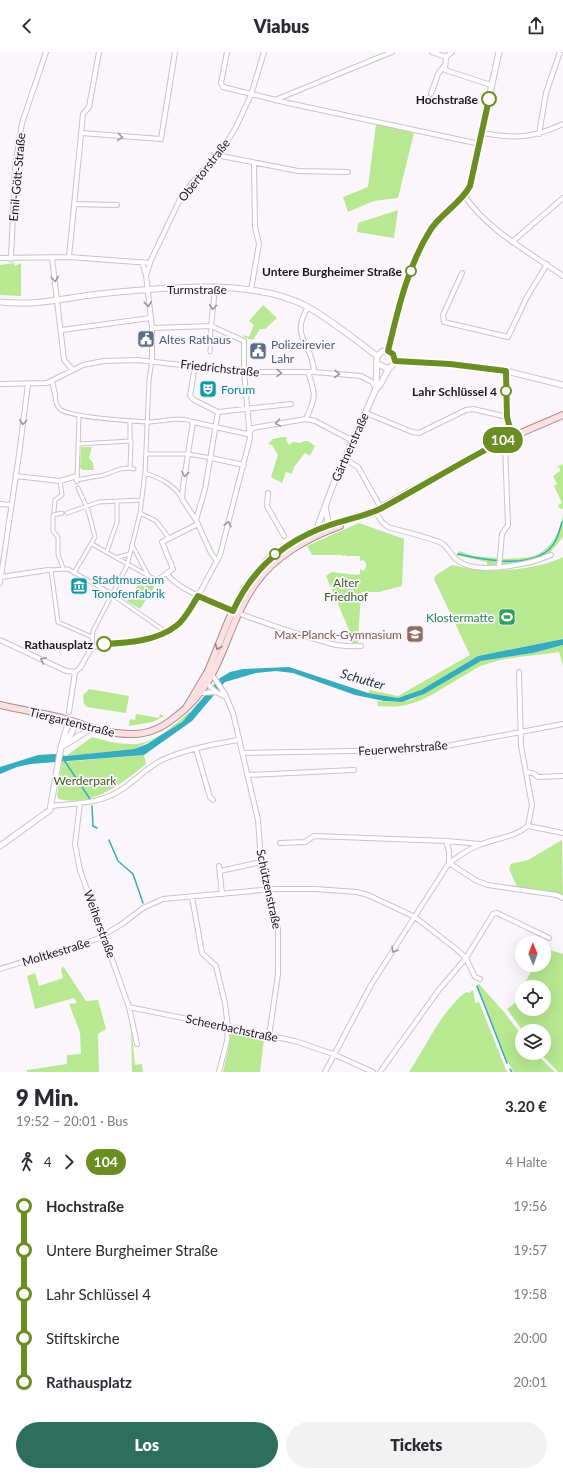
<!DOCTYPE html>
<html lang="de">
<meta charset="utf-8">
<style>
:root{--surface:#fff;--page:#f2f2f3;--text:#2b2b33;--muted:#7c7c81;--accent:#2d6e5d}
body{margin:0;font-family:Lato,sans-serif;background:var(--page);color:var(--text);height:100vh;display:flex;flex-direction:column;font-size:15px;white-space:nowrap}
*{box-sizing:border-box;margin:0}
p{font-size:13px;color:var(--muted)}
.icon{flex:none;width:22px;height:22px;fill:none;stroke:currentColor;stroke-width:2;stroke-linecap:round;stroke-linejoin:round}
.map{position:relative;height:1020px;overflow:hidden}
.details{display:flex;flex-direction:column;background:var(--surface);flex:1}
.details>*{flex:none}
.badge{padding:0 8px;border-radius:13px;font-size:14px;line-height:26px}
.needle{width:26px;rotate:359deg}
.fabs{position:absolute;left:515px;top:884px;display:grid;gap:8px}
.fabs a{display:grid;place-items:center;width:36px;height:36px;border-radius:50%;background:var(--surface);box-shadow:0 4px 16px #0002;font-size:20px}
.map>.badge{position:absolute;translate:-50% -50%;box-shadow:0 0 0 2px #fff}
.legs{display:flex;align-items:center;gap:6px;height:44px;padding:0 16px;font-size:13px}
.legs p{margin-inline-start:auto}
.overview{display:flex;align-items:center;justify-content:space-between;height:68px;padding:0 16px}
h1{font-size:22px;font-weight:800;line-height:30px}
.button{display:flex;gap:8px;margin-top:auto;padding:8px 16px}
.button a{flex:1;height:46px;border-radius:24px;background:var(--accent);color:#fff;font-size:16px;font-weight:800;line-height:46px;text-align:center}
.button a+a{background:var(--page);color:var(--text)}
ul{padding:0 16px;list-style:none}
li{display:flex;align-items:center;gap:14px;height:44px;font-size:15px}
li i{display:grid;place-items:center;width:6px;height:100%;margin:0 5px;background:currentColor}
li i::after{content:'';width:10px;height:10px;margin:-5px;border:3px solid;border-radius:50%;background:var(--surface)}
li p{margin-inline-start:auto}
li:first-child i{background:linear-gradient(#0000 50%,currentColor 0)}
li:last-child i{background:linear-gradient(currentColor 50%,#0000 0)}
header{display:flex;justify-content:space-between;align-items:center;height:52px;padding:0 16px;background:var(--surface);font-size:18px;font-weight:800}
.map>svg:first-child{display:block}
</style>
<header><svg class="icon" aria-label="back" viewBox="0 0 24 24"><path d="M15 5l-7 7 7 7"/></svg>Viabus<svg class="icon" aria-label="share" viewBox="0 0 24 24"><path d="M12 15V3M7 8l5-5 5 5M5 13v7h14v-7"/></svg></header>
<div class="map">
<svg width="563" height="1020" viewBox="0 0 563 1020">
<rect width="100%" height="100%" fill="#faf6fb"/>
<path fill="#b8e992" d="M376 72 414 81 398 146 374 149 348 160 343 145 368 135Z
M398 158 394 186 357 180 358 171Z
M14 211 15 214 21 211V244L0 243V213Z
M263 253 277 266 265 277H260L253 288 243 285 244 283 249 285 254 273 249 269Z
M282 385H287L286 388 289 393 293 390 301 391 304 389H308L315 394 310 404 305 401 294 415 292 422 286 420 282 431 271 425 278 403 272 393 268 392 273 387Z
M81 395H92L89 406 93 411 94 418H83L80 416Z
M563 412V457L559 456 558 453 562 451 554 434 557 432 553 424 560 419V416L556 415Z
M563 460V485L550 501 541 507 501 513 502 507C512 506 526 507 536 503 552 497 562 476 563 460Z
M359 471 404 487 402 534 379 540H361L358 591H352V585L326 524 332 520 357 523 360 522V517L363 519 366 516V511L363 508 360 509V504H346V503L342 504V503H312L307 494Z
M460 499 473 504 497 506 496 514H487V510L456 503Z
M563 505V587L478 604 421 638 408 644 398 646 368 641 370 638 398 644 470 603 434 527 436 523 452 513C462 515 473 518 483 518 505 520 544 515 563 505Z
M150 528 156 532 140 557 127 549 131 543 135 542V538L139 532 145 535Z
M563 593V613L559 600C535 604 510 604 487 612 479 614 472 619 465 623 433 641 417 658 378 654L377 649 395 650 411 648 481 609 533 601Z
M89 637 129 644 126 661 87 655 84 652 83 643Z
M190 659 189 663 173 678 134 697 66 704 92 685C104 688 116 692 129 692 152 694 174 674 190 659Z
M136 662 159 666 160 662 164 664 153 670 129 674 130 667 135 668Z
M144 703 146 712C121 732 93 755 59 747L57 744 62 710Z
M562 788 563 844 553 840 517 835 509 817 511 812 528 808Z
M550 898 563 902V1020H558L540 1001H544V979H523L507 957 516 950 522 938V957H544V935H523L534 913H544V899Z
M63 914 86 949 98 948 106 977 98 982 99 1020H27V1018L67 1012V1003L81 1002 80 980 69 952 77 951 74 946 35 957 27 924 35 921 39 934 63 926 61 918Z
M479 932 504 960 522 984V1001H535L555 1020H514L503 1002 477 933Z
M473 938 475 951 479 950 507 1020H409C427 993 441 959 466 940L469 941Z
M131 972 135 1013 142 1012 143 1020H132Z
M230 980 264 987 260 1020H223L228 999Z"/>
<path fill="#37acbc" d="M563 587V593L533 601 481 609 424 642 402 650 384 649 355 643 293 621 276 619 256 621 225 630 192 669 144 703 31 712 17 715 0 722V715L38 703 54 702 66 704 134 697 147 692 182 670 220 626 230 620 243 617 289 615 368 641 398 646 421 638 478 604Z"/>
<g fill="none" stroke-linecap="round" stroke-linejoin="round">
<path stroke="#37acbc" stroke-width="1.5" d="M458 502C485 508 540 520 556 488 559 482 560 476 562 470
M64 708 90 747
M92 754 93 774 97 776
M109 788 118 809 133 822 143 851
M477 934 507 1011
M510 1017 512 1020"/>
<defs>
<path id="pedestrian" d="M210 300 211 274
M55 342C55 348 56 354 61 358 73 365 131 369 147 370 161 370 181 364 193 370
M131 389 130 416 134 417
M79 392 130 389V368
M146 402H188L211 406
M145 421C160 426 173 432 181 445
M76 428 104 423 120 417 130 416
M77 430 79 364
M54 459 55 448 62 443 60 429
M62 461 53 463V479L58 485V502L63 516
M67 461 99 450 142 448
M140 461 156 469 169 486
M92 492 156 528 167 521
M132 493 148 523
M107 499 117 470V449
M118 505 130 502
M48 518 68 517 110 541 166 580
M51 518 58 570 92 585
M74 521 95 485 88 458 78 436
M92 595 93 579 127 514 140 461 145 421 149 328 152 309"/>
<path id="minor" d="M227 0 221 31 223 35 288 51 480 92
M432 0 446 5 445 18 491 33
M446 5 452 0
M431 42 438 22 444 14
M275 48 392 0
M81 81 161 87 175 0
M483 81C515 87 533 86 563 72
M539 82 546 41 560 0
M216 103 298 119 348 120
M464 143C488 179 528 199 563 224
M74 152 117 153
M512 190 563 146
M69 205 83 62 89 55 99 0
M0 206 69 205 150 211
M52 206 64 308 72 317
M11 207 15 116 22 71 46 0
M142 210 146 223
M462 221 443 263 444 270 508 285 527 245 547 212
M251 238 259 192 255 175 254 111
M308 255C289 286 313 291 314 320
M211 274 215 237
M62 278 150 266
M152 309V276L146 223 151 208 182 143 227 90 236 75 251 43 264 0
M195 314 190 344 194 348 218 360 291 352
M506 319 507 365 512 384
M52 330 55 342
M0 332 47 331 83 313 104 309 137 308 244 320H314L361 324 372 330 376 337
M366 361 412 380 419 381 466 358 473 357 507 365
M306 367C316 345 316 343 308 320
M211 406 244 413
M345 407 358 415 381 456
M16 424 60 429 77 424
M268 441 267 454 284 484
M0 452 11 453
M375 459 382 470 388 475C401 479 433 486 443 492 448 496 452 504 457 508 476 524 531 512 551 503
M196 468 205 437 218 360
M198 472 162 490 173 517 167 521C177 545 307 586 336 593 344 594 353 595 361 594
M217 509 211 501 196 468 182 447 183 434 193 370 247 382 253 376 306 367 315 369 353 389
M499 516 502 482 508 473 505 394 502 389
M1 525 48 518
M0 531 19 403 28 332
M0 588 66 619 75 620
M213 624 225 642 233 661 258 768 261 810 278 877V922L269 984
M206 630 216 640 226 645
M201 641 216 640
M69 660 75 620 80 616 92 595 146 587 159 583 177 574 198 544 220 503 250 386 244 320V289L211 274 152 276
M196 697 210 745 213 748
M242 701 406 698 441 695 563 672
M526 720 533 721 538 725 563 724
M247 723 354 718
M80 751 75 792 80 818 129 955 137 992
M51 754C75 751 99 752 119 739 135 730 146 715 164 707 187 697 213 692 238 688
M528 774 563 781
M280 791 305 790 314 784 446 789
M480 792 446 789 449 799V811L477 829 488 833 557 843 563 846
M219 814 222 842
M220 819 261 810
M192 845 202 901 216 914 225 951 228 975 227 989 219 1020
M0 917 97 887 122 872 143 856 163 847 274 837H315L357 840 368 843 415 865 456 897 466 906 475 925 480 927
M129 955 295 989 333 1002 373 1020
M325 1020 371 933 449 811C459 804 469 796 482 792 498 786 515 785 528 774L532 753 521 694 519 620
M380 1020 438 939 466 906 493 862 497 861 549 886"/>
<path id="tertiary" d="M0 250C37 254 64 246 99 242 159 236 254 225 308 255 332 269 355 287 377 304
M388 299C398 257 408 213 432 177 442 161 461 151 470 133L499 0
M395 309 450 312 506 319 563 333
M376 337 380 333 389 316
M325 454 329 476
M316 479 333 433 376 337 377 304 383 299H388L393 302 395 309 391 315 386 316 378 312
M64 691 71 682 76 671
M61 695 92 676
M0 794 50 758 61 695 69 668"/>
<path id="primary" d="M0 653C21 658 42 661 62 666 86 673 108 683 133 682 148 682 163 675 174 666 226 628 222 578 256 531 275 504 309 485 340 474
M186 656 208 619 229 567 244 537 268 508 278 500 325 475 375 459 502 389 563 363"/>
</defs>
<use href="#pedestrian" stroke="#c8c4ca" stroke-width="5"/>
<use href="#minor" stroke="#c8c4ca" stroke-width="6"/>
<use href="#tertiary" stroke="#c8c4ca" stroke-width="7"/>
<use href="#primary" stroke="#a98d8e" stroke-width="8"/>
<use href="#pedestrian" stroke="#fff" stroke-width="3"/>
<use href="#minor" stroke="#fff" stroke-width="4"/>
<use href="#tertiary" stroke="#fff" stroke-width="5"/>
<use href="#primary" stroke="#fae0e0" stroke-width="6"/>
</g>
<defs><path id="oneway-chevron" d="M-2-3.5L2.5 0L-2 3.5" fill="none" stroke-width="1.6" stroke-linecap="round" stroke-linejoin="round"/></defs>
<g stroke="#989898">
<use href="#oneway-chevron" transform="translate(120 85) rotate(5)"/>
<use href="#oneway-chevron" transform="translate(55 227) rotate(82)"/>
<use href="#oneway-chevron" transform="translate(148 252) rotate(84)"/>
<use href="#oneway-chevron" transform="translate(213 255) rotate(95)"/>
<use href="#oneway-chevron" transform="translate(279 321) rotate(1)"/>
<use href="#oneway-chevron" transform="translate(337 322) rotate(4)"/>
<use href="#oneway-chevron" transform="translate(23 370) rotate(97)"/>
<use href="#oneway-chevron" transform="translate(278 371) rotate(170)"/>
<use href="#oneway-chevron" transform="translate(185 422) rotate(99)"/>
<use href="#oneway-chevron" transform="translate(228 472) rotate(-76)"/>
<use href="#oneway-chevron" transform="translate(43 608) rotate(-155)"/>
<use href="#oneway-chevron" transform="translate(394 898) rotate(123)"/>
</g>
<use stroke="#968687" href="#oneway-chevron" transform="translate(218 595) rotate(112)"/>
<g fill="none" stroke-linecap="round" stroke-linejoin="round">
<defs>
<path id="line-1" d="M104 592C127 591 157 589 176 574 185 568 192 553 198 544L233 559C252 517 286 488 330 473 348 467 366 464 382 456 426 432 468 406 512 384L507 365 506 319 450 312 395 309 393 302 388 299C398 257 408 213 431 177 442 161 461 151 470 134L489 47"/>
</defs>
<use href="#line-1" stroke="#fff" stroke-width="9"/>
<use href="#line-1" stroke="#6b8e23" stroke-width="6"/>
</g>
<defs>
<symbol id="civic-square" viewBox="-11 -11 22 22"><rect x="-9" y="-9" width="18" height="18" rx="4" fill="#5c6f8a" stroke="#faf6fb"/><path d="M-.6-6.5H3V-4.5H.6V-3L4-1V1h2V6H-6V1h2V-1L-.6-3ZM-1.2 2.5V6h2.4V2.5Z" fill="#fff"/></symbol>
<symbol id="theatre-square" viewBox="-11 -11 22 22"><rect x="-9" y="-9" width="18" height="18" rx="4" fill="#0f9aa8" stroke="#faf6fb"/><path d="M-5-5.5Q0-4 5-5.5V0Q5 5 0 6Q-5 5-5 0ZM-3.3-2.5H-1v1.5H-3.3ZM1-2.5H3.3v1.5H1ZM-2.8 1Q0 5.5 2.8 1Z" fill="#fff"/></symbol>
<symbol id="museum-square" viewBox="-11 -11 22 22"><rect x="-9" y="-9" width="18" height="18" rx="4" fill="#0f9aa8" stroke="#faf6fb"/><path d="M0-6L6-3V-2H-6V-3ZM-5-1h2V3h-2ZM-1-1h2V3h-2ZM3-1h2V3H3ZM-6 4H6V6H-6Z" fill="#fff"/></symbol>
<symbol id="stadium-square" viewBox="-11 -11 22 22"><rect x="-9" y="-9" width="18" height="18" rx="4" fill="#2e9e5b" stroke="#faf6fb"/><path d="M0-5a6.5 5 0 1 0 0 10a6.5 5 0 1 0 0-10ZM-3.5-1.8h7v3.6h-7Z" fill="#fff"/></symbol>
<symbol id="school-square" viewBox="-11 -11 22 22"><rect x="-9" y="-9" width="18" height="18" rx="4" fill="#8d6e63" stroke="#faf6fb"/><path d="M0-5L7-2L0 1L-7-2ZM-4 1L0 2.5L4 1V4Q0 6-4 4Z" fill="#fff"/></symbol>
</defs>
<g fill-rule="evenodd">
<use href="#civic-square" x="136" y="277" width="20" height="20"/>
<use href="#civic-square" x="248" y="289" width="20" height="20"/>
<use href="#theatre-square" x="198" y="327" width="20" height="20"/>
<use href="#museum-square" x="69" y="524" width="20" height="20"/>
<use href="#stadium-square" x="497" y="555" width="20" height="20"/>
<use href="#school-square" x="405" y="572" width="20" height="20"/>
</g>
<g fill="#fff" stroke="#6b8e23" stroke-width="2">
<circle cx="489" cy="47" r="7"/>
<circle cx="411" cy="219" r="5"/>
<circle cx="506" cy="339" r="5"/>
<circle cx="275" cy="502" r="5"/>
<circle cx="104" cy="592" r="7"/>
</g>
<g text-anchor="middle" dominant-baseline="central" stroke-width="3.5" stroke-linejoin="round" paint-order="stroke">
<g font-size="12" font-weight="bold" fill="#1b191b" stroke="#faf6fb" text-anchor="end">
<text x="478" y="47">Hochstraße</text>
<text x="402" y="219">Untere Burgheimer Straße</text>
<text x="497" y="339">Lahr Schlüssel 4</text>
<text x="93" y="592">Rathausplatz</text>
</g>
<g font-size="12" fill="#1b191b" stroke="#faf6fb">
<text transform="translate(204 118) rotate(-52)">Obertorstraße</text>
<text transform="translate(17 125) rotate(-85)">Emil-Gött-Straße</text>
<text x="197" y="237">Turmstraße</text>
<text transform="translate(220 316) rotate(6)">Friedrichstraße</text>
<text transform="translate(350 395) rotate(-66)">Gärtnerstraße</text>
<text transform="translate(72 670) rotate(14)">Tiergartenstraße</text>
<text transform="translate(403 696) rotate(-4)">Feuerwehrstraße</text>
<text transform="translate(269 837) rotate(78)">Schützenstraße</text>
<text transform="translate(100 872) rotate(70)">Weiherstraße</text>
<text transform="translate(56 900) rotate(-17)">Moltkestraße</text>
<text transform="translate(232 976) rotate(12)">Scheerbachstraße</text>
</g>
<g font-size="12" fill="#4e5e75" stroke="#faf6fb" text-anchor="start">
<text x="159" y="287">Altes Rathaus</text>
<text x="271" y="292">Polizeirevier<tspan x="271" dy="14">Lahr</tspan></text>
</g>
<g font-size="12" fill="#0d838f" stroke="#faf6fb" text-anchor="start">
<text x="221" y="337">Forum</text>
<text x="92" y="527">Stadtmuseum<tspan x="92" dy="14">Tonofenfabrik</tspan></text>
</g>
<g font-size="12" fill="#3f5e22" stroke="#faf6fb">
<text x="346" y="530">Alter<tspan x="346" dy="14">Friedhof</tspan></text>
<text x="85" y="728">Werderpark</text>
</g>
<g font-size="12" fill="#27864d" stroke="#faf6fb" text-anchor="end">
<text x="494" y="565">Klostermatte</text>
</g>
<g font-size="12" fill="#785e54" stroke="#faf6fb" text-anchor="end">
<text x="402" y="582">Max-Planck-Gymnasium</text>
</g>
<g font-size="13" font-style="italic" fill="#1a3336" stroke="#faf6fb">
<text transform="translate(363 627) rotate(16)">Schutter</text>
</g>
</g>
</svg>
<div class="fabs">
<a><svg class="needle" viewBox="-14 -14 28 28"><path d="M0-13l5 13h-10z" fill="#e53935"/><path d="M0 13l5-13h-10z" fill="#7c7c81"/></svg></a>
<a><svg class="icon" aria-label="locate" viewBox="0 0 24 24"><circle cx="12" cy="12" r="6"/><path d="M12 2v4M12 18v4M2 12h4M18 12h4"/></svg></a>
<a><svg class="icon" aria-label="layers" viewBox="0 0 24 24"><path d="M12 4l9 5-9 5-9-5zM3 14l9 5 9-5"/></svg></a>
</div>
<b class="badge" style="left:503px;top:388px;background:#6b8e23;color:#fff">104</b>
</div>
<section class="details">
<div class="overview"><div><h1>9 Min.</h1><p>19:52 – 20:01 · Bus</p></div><b>3.20 €</b></div>
<div class="legs"><svg class="icon" aria-label="walk" viewBox="0 0 24 24"><circle cx="13" cy="4" r="2"/><path d="M13 8l-2 6 4 7M11 14l-3 7M7 12l3-4h3l4 4"/></svg>4<svg class="icon" aria-label="forward" viewBox="0 0 24 24"><path d="M9 5l7 7-7 7"/></svg><b class="badge" style="background:#6b8e23;color:#fff">104</b><p>4 Halte</p></div>
<ul>
<li><i style="color:#6b8e23"></i><b>Hochstraße</b><p>19:56</p></li>
<li><i style="color:#6b8e23"></i><span>Untere Burgheimer Straße</span><p>19:57</p></li>
<li><i style="color:#6b8e23"></i><span>Lahr Schlüssel 4</span><p>19:58</p></li>
<li><i style="color:#6b8e23"></i><span>Stiftskirche</span><p>20:00</p></li>
<li><i style="color:#6b8e23"></i><b>Rathausplatz</b><p>20:01</p></li>
</ul>
<div class="button"><a>Los</a><a>Tickets</a></div>
</section>
